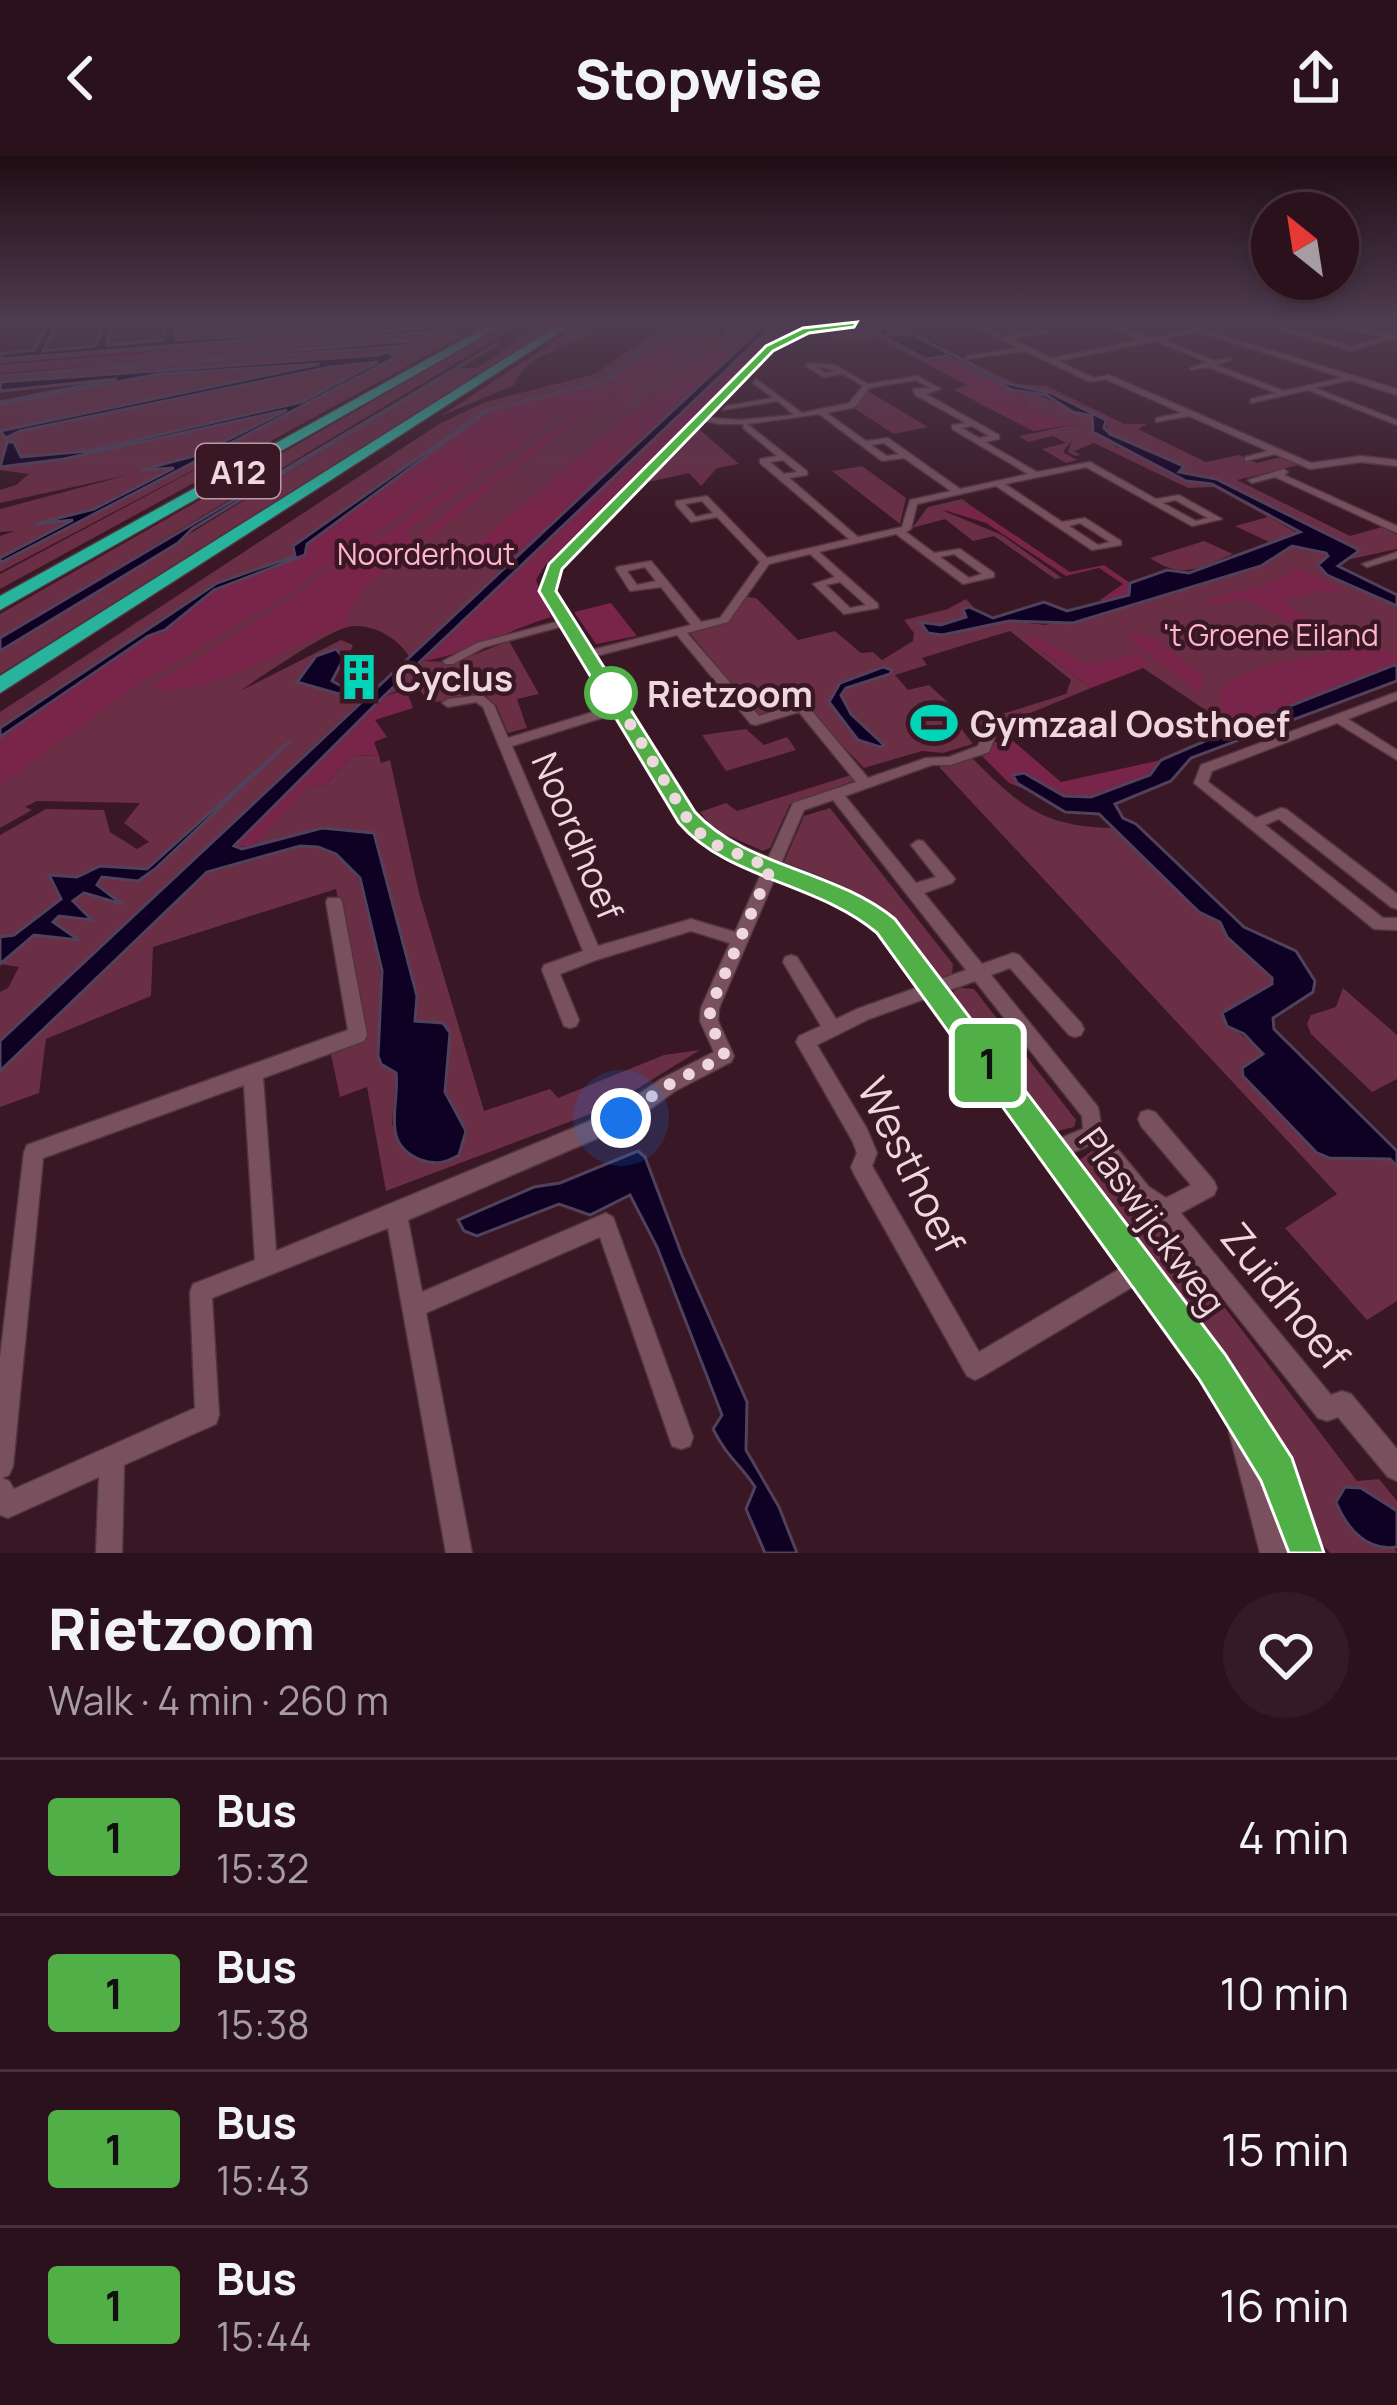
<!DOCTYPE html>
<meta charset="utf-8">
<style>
:root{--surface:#2b111b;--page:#331a24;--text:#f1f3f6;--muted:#a69da3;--line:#47313a}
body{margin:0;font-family:Manrope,sans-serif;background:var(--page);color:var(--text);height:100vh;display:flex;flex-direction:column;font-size:45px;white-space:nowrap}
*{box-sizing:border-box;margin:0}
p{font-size:39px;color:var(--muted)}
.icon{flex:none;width:66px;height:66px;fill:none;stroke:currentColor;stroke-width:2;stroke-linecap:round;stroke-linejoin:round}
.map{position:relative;height:1397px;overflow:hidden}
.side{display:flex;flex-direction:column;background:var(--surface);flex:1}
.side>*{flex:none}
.badge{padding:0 24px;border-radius:9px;font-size:42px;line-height:78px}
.needle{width:78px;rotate:330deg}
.tools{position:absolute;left:1251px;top:36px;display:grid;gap:24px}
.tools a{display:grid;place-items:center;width:108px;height:108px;border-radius:50%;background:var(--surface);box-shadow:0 6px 18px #0003,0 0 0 3px var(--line);font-size:60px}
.you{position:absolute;width:60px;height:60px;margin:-30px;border:9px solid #fff;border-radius:50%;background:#1a73e8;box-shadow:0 0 0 18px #1a73e833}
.map>.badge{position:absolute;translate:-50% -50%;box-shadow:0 0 0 6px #fff}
.round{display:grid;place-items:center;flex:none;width:126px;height:126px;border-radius:63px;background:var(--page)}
.overview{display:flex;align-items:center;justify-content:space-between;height:204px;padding:0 48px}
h1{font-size:57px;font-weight:800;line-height:90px}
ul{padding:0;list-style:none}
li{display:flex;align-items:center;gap:36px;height:156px;padding:0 48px;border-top:3px solid var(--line)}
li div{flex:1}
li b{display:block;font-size:45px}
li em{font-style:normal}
li .badge{min-width:132px;font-weight:700;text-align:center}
header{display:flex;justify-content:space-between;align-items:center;height:156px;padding:0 48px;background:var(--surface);font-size:54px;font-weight:800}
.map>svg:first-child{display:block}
</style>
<header><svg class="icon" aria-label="back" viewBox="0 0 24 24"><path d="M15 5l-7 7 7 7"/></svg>Stopwise<svg class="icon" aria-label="share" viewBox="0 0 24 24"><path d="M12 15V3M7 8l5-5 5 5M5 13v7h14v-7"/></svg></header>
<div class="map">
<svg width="1397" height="1397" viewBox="0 0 1397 1397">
<rect width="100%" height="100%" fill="#391724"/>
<path fill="#6a2e45" d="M176 168H235L236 174 242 168H391L364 172 450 168 441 172 256 189 436 175 418 184 424 185 455 168H477L456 180 461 181 0 433V418L296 260 0 416V407L382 209 397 199H386L401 192 378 199 0 226V220L413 186 0 217V209L245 188 0 207V200L178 186 172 184Z
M508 168H521L0 482V458Z
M543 168H558L0 518V495L458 212H476Z
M580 168H603L576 186 554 192 561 194C545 196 521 209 514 229L441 260Z
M667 168H680L604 225 485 255 291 393 611 227 674 173 765 168 752 190 775 168 824 169 792 176 754 199 454 476 436 478 410 502C398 481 370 466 348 471 324 477 264 519 240 535L341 484 353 489 345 509 332 521 344 501 342 496 297 525 339 537 347 533 368 538 0 885V836L8 832 19 811 0 808 34 779 76 782 52 765 59 760 90 762 73 745 83 737 119 745 96 728 102 721 138 725 291 584 146 713 100 710 77 721 50 719 61 743 14 779 0 781V679L46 653 104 654 110 676 137 693 149 686 124 667 140 647 37 645 25 651 32 654 0 672V592L262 412 209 431 0 572V556L439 268 485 246 595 218Z
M893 168 1016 228 1047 230 1124 268H1147L1138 273 1206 306 1239 299 1257 307 1281 301 1299 309 1237 324 1350 380 1382 371 1397 379V393L1342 405 1357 397 1216 323 1179 316 1108 277 1106 264 1046 235 1005 227 904 177H885L891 172 874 174 884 180 841 186 824 177Z
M358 206H378L302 246 88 295 21 301 7 287 5 304 0 305V278L11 281 19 275Z
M321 208 0 275V249L159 218Z
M866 234 928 271 894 278 852 251Z
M1024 236C1050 240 1068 257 1092 260L1116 291 1132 294 1195 327 1212 328 1299 378 1269 386 1235 370 1268 361 1214 331 1188 332 1094 287 1074 295 1080 299 1076 300 1068 296 1072 284 1063 296 1077 304 1066 307 1042 293 1066 287 1053 280 1028 286 1019 280 1077 268 1027 252 1022 243Z
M288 253 197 299 141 314 175 312 0 402V380L15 375 0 376V353L128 319 0 347V334L16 329 29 318 0 314V311L64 303Z
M699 273 739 308 717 312 701 330 689 317 648 326Z
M862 310 906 342 900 368 832 315Z
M962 343 970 349 944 355 1002 379 1062 422 1055 423 994 380 973 385 945 363 912 372 928 351Z
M1302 384 1337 400 1330 410 1397 447V514L1235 574 1137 508 1088 528 1027 485 1091 532 987 575 977 566 1066 538 1071 524 1010 475 922 502 927 509 895 519 908 534 929 529 952 550 955 555 949 557 973 588 943 597 922 595 864 612 802 547 757 559 689 476 729 465 747 441 756 442 798 484 835 475 861 497 873 496 882 504 913 485 914 477 904 464 948 453 966 443 976 454H964L967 461 941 469 921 466 942 479 1009 465 1046 469Z
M1204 385 1233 398C1200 412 1182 424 1150 402Z
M509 485 539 538 517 543 527 572 508 577 496 549 485 539 429 547 415 527 383 541 423 505 455 506Z
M746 573 764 589 787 581 796 594 726 615 702 579Z
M968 598C1017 647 1040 671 1112 672L1199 756 1220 766 1227 781 1272 822 1273 828 1227 870C1274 894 1301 958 1329 1002L1390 1003 1397 1010V1145L1367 1164 1285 1072 1337 1038 940 612V607Z
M353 599 379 600 381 607 390 604 419 737 484 955 550 933 558 942 664 899 700 894 606 952 386 1035 367 931 340 941 330 894 363 880 336 733 153 791 151 840 46 883 39 937 0 951V915L199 722 207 716C240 708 283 684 317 691 388 703 384 847 378 900L381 908 396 916 392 968 415 1002 449 1005 466 975 445 936 450 877 443 867 415 866 417 840 374 677 322 672 252 691 308 629 323 631Z
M851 619 856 624 790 648 770 692 763 695 713 673 700 656 726 647 737 655Z
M830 652 953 808 952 819 932 824 878 759 783 708 804 660Z
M959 832 974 833 1076 964 1074 971 1049 977 944 841Z
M1343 832 1397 879V923L1372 936 1311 878 1307 868 1311 859 1336 851Z
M1096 992 1107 997 1357 1325 1379 1323 1397 1345V1355L1361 1332 1397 1397H1330L1323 1389 1293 1333 1073 1009Z"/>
<path fill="#792449" d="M696 173 705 180 630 240 558 257 522 274 369 382 374 384 394 372C444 335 496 285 555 262 581 251 609 248 636 240L615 257 599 256 577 264 433 379 418 380 558 269 585 256 549 265 410 372 407 380 419 388C394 409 347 436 347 471 295 481 200 550 152 530L275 454 335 410 326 409 290 437 139 528 0 629V581L148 480 165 474 214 434 305 399 307 388 489 254 607 225 670 176Z
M884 180 906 193 946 200 1024 236 1022 244 1027 252 1077 268 1033 275 954 234 967 229 875 181Z
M705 193 734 196 507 411 462 401Z
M743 198 757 199 546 408 536 424 551 461C508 474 466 499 423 505Z
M970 349 1070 416 1104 409 1130 427 1129 439 1104 446 1100 444 1123 428 1099 412 1066 420 986 367 944 354Z
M1296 412 1351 438 1318 435 1282 445 1325 473 1329 482 1314 480 1248 444 1199 449C1225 434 1282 431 1296 412Z
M611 447 637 480 596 488 574 456Z
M1130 475 1153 482 1200 516 1203 524 1200 537 1136 489Z
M1037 481 1087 509 1137 497 1151 509 1091 532 1026 484Z
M1359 488 1397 498V508L1242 569 1221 553 1219 538C1233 507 1328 501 1359 488Z
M406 533 413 552 375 564 387 581 374 586 379 600 353 599 323 631 308 630 252 691 233 690 383 541Z
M990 583 999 588 1012 584 1061 626 1161 604C1150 625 1100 645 1076 643 1056 641 1039 628 1024 617L1017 627 1027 634 1009 627 977 595Z"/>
<path fill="#0e0123" stroke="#52415b" stroke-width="3" d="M48 168H57L43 195 95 190 105 168H113L107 189 162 184 166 168H176L175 184 250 180 246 184 0 203V198L34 194Z
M455 168 403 190 0 220 417 184 433 176 254 189Z
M676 168H775L383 541 234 690 242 693 322 672 374 677 417 840 415 865 443 867 450 877 445 936 466 975 459 999C446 1007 435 1009 421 1004 379 988 400 949 396 917L381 908 378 900 382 815 360 722 336 698 318 691 300 690 207 716 0 915V885L764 169 730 171 722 182 716 172 670 176 607 225 489 254 307 388 305 399 214 434 165 474 148 480 0 581V572L217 427 295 400 293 390 485 255 604 225Z
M890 172 887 178H912L1005 227 1051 237 1106 264 1104 272 1110 278 1184 310 1179 316 1216 323 1355 392 1359 395 1338 410 1397 439V450L1327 419 1318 409 1328 400 1326 397 1292 390 1261 410 1073 467 1009 465 942 479 928 477 920 466 941 469 966 461 963 453 969 451 993 462 1044 446 1067 455 1129 439 1130 427 1167 414 1189 417 1300 376 1212 328 1186 325 1093 276 1092 260 1073 256 1046 239 1012 234 946 200 926 203 873 175Z
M499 187 192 373 178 387 0 495V482Z
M397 193 389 197 396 201 0 407V402L73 364 35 368 94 353 174 312 141 314 197 299 287 254 64 303 0 311 7 286H14L21 301 88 295 302 246 378 206 330 211 20 275 6 282 0 275 320 208 159 218 0 249V246L117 223 0 235V226L378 199Z
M336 493 344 502 332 525 347 533 339 538 297 526 316 500Z
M1397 508V525L1191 602 1171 625 1115 648 1123 662 1136 668 1244 771 1296 795 1315 825 1313 836 1273 862 1274 873 1397 995V1010L1390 1003 1329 1002 1317 997 1243 920 1242 912 1263 898 1244 878 1227 870 1222 857 1272 828V822L1227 781 1220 766 1199 756 1099 658 1065 656 1017 627 1013 619 1024 617 1064 640 1091 641 1150 619 1161 604 1242 569Z
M883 511 892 514 890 518 846 532 841 539 851 558 884 589 880 591 858 584 829 546 840 527Z
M291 584 155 713 138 725 102 721 97 729 122 748 84 737 73 745 92 764 59 760 53 766 79 784 34 779 0 808V781L14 779 61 743 49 719 77 721 100 710 147 713Z
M638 995 645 1001 682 1099 747 1246 746 1294 779 1351 797 1397H765L746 1353 755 1331C740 1308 727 1301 713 1273L722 1259 657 1091 630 1039 590 1059 559 1048 477 1080 464 1075 458 1064 534 1031 560 1027Z
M1345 1331 1361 1332 1397 1355V1391C1367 1396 1347 1373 1336 1346Z"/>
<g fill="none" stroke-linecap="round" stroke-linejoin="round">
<path stroke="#52415b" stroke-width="3" d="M569 184 593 168"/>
<defs>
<path id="minor" d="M970 168H977L1004 180 1047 174 1045 177 1009 182 1052 202 1142 184 1104 168H1112L1149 182 1229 168 1162 183 1215 205 1231 202V204L1216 209 1284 235 1354 219V223L1315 232 1397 264V269L1308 234 1251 247V243L1276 237 1208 211 1190 214V212L1208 206 1155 185 1058 205 1094 222 1109 219 1311 307 1361 300 1397 304V310L1361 306 1310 313 1275 298 1245 305V301L1268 295 1189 260 1156 266V262L1182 257 1105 223 1090 226 1025 195 966 203 968 200 1019 192Z
M1072 168H1082L1079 170Z
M1264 168H1272L1351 191 1383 181 1332 168 1390 179 1397 177V181L1351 195Z
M808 207 835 209 868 228 917 220 941 233 926 238 999 279V283L985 286 1037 316 1090 306 1156 343 1179 339 1222 363 1192 370 1086 311 1077 313 1005 328 1062 366 1085 362 1121 385V389L1092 394 996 330 917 348 911 373 906 376 934 397 960 393 994 417V421L963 428 896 378 819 396 878 448V452L844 458 813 428 835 421 810 398 769 408 728 466 687 477 759 560 802 547 806 548 868 622 926 602 949 601 978 590 983 578H993L995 581 989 596 950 609H932L845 640 916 727 936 721 911 689 918 684 923 685 952 719 955 723 952 727 924 737 982 808 1013 797 1019 799 1081 867 1084 873 1081 879 1075 881 1069 879 1010 812 991 819 1098 951 1102 974 1149 1031 1166 1042 1191 1029 1141 970 1138 963 1141 956 1148 954 1155 956 1214 1025 1217 1032 1214 1039 1181 1057 1331 1239 1342 1235 1351 1238 1397 1293V1325L1388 1321 1338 1261 1327 1265 1318 1262 1158 1061 1135 1045 1090 989 1053 1005 1046 1002 1043 995 1046 988 1083 973 1082 960 975 825 869 863 817 889 867 973 877 997 872 1010 979 1196 1133 1105 1141 1102 1149 1105 1152 1113 1149 1121 983 1220 975 1224 967 1220 854 1018 851 1011 857 997 853 986 796 886 799 880 821 870 783 806 785 801 791 799 797 801 836 863 857 853 966 814 833 644 804 654 719 852 718 865 734 900 731 906 675 935 628 969 408 1064 422 1136 606 1057 613 1061 693 1281 690 1290 681 1293 672 1290 600 1081 426 1157 472 1397H446L388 1072 212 1142 219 1259 216 1268 124 1309 122 1397H96L99 1321 8 1362 0 1359V1202L24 996 27 989 348 874 326 746 328 742H340L342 746 367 879 364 885 263 922 276 1095 614 955 661 923 714 896 700 865 701 852 730 787 691 775 596 804 560 818 579 864 576 870 570 872 564 870 542 814 544 809 583 795 483 551 476 546 448 551 442 547 448 543 482 539 494 549 508 582 616 549H624V555L512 590 598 790 691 763 735 776 793 647 856 626 799 556 756 569 751 568 677 479 588 502 582 498 584 496 691 469 661 431 630 435 616 413 617 411 651 405 701 466 720 462 760 406 717 361 691 366 676 349V345L707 340 767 402 849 383 760 307V303L777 300 743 272 744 268H720L696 263 700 261 739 264 794 259 778 245 723 254 726 250 773 242 753 227 756 223 802 257 849 247 863 230 843 218 824 221 806 210ZM815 210 837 215 825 217ZM916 224 930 232 913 233 915 239 966 267 952 269V273L1028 318 960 333 888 282 866 285 827 257 855 251 869 232ZM819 258 882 305 904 302 951 335 910 344 902 371 858 381 789 322 807 319V315L747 268ZM972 270 989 280 979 282 962 272ZM884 287 899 298 887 300 871 289ZM783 304 797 316 784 318 770 306ZM1175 344 1208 362 1196 365 1163 347ZM702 345 713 357 696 361 685 348ZM1080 367 1110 386 1098 389 1069 370ZM954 398 982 418 969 422 940 401ZM645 411 656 425 637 429 627 415ZM840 426 866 449 850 452 826 429ZM244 929 255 1104 193 1128 190 1136 195 1252 14 1333 9 1325 2 1322 9 1319 13 1310 43 1002Z
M1284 313 1288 316 1284 319 1397 370V377L1275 321 1252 327 1248 324Z
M1397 396V402L1367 411 1362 408Z
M567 463 571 464V468L485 491 453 508H445L443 505 477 487Z
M1397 536V544L1348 563 1397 594V604L1337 567 1212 615 1208 626 1256 662 1281 652 1286 653 1397 738V753L1391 751 1279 663 1265 669 1383 762H1397V774L1374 773 1194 627 1201 609Z"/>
<path id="tertiary" d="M841 168H858L809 177 773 195 560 412 554 435 693 658C756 712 832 710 893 764L1222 1200 1289 1305 1320 1397H1260L1229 1276 1232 1269 1202 1220 879 776C819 720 743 722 681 666L542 435 550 408 767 191 804 173Z
M1174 168H1185L1397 233V239Z"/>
<path id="motorway" d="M491 168H505L0 454V440Z
M560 168H573L0 537V520Z"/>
</defs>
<use href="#minor" stroke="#51353f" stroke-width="3"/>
<use href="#tertiary" stroke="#51353f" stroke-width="3"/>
<use href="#motorway" stroke="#51353f" stroke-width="3"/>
<use href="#minor" fill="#79515e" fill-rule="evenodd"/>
<use href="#tertiary" fill="#79515e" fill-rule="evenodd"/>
<use href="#motorway" fill="#28b49c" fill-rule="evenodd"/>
</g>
<linearGradient id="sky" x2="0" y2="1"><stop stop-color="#1f0d14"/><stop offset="0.46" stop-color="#4e3c50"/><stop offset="1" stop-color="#4e3c50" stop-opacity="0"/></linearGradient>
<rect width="1397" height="363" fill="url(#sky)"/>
<path fill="#50af46" stroke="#fff" stroke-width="3" d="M857 166 854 171 809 177 773 195 562 413 556 435 695 656C745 711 836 714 895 763L1225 1198 1292 1302 1324 1397H1289L1261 1325 1199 1223 877 777C818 727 727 723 679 667L539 435 549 408 766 190 803 172Z"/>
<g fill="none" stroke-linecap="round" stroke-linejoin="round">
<path stroke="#efd7de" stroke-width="12" stroke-dasharray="0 21.6" d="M611 537 604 525 687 662 707 685 771 712 710 852V866L725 900 668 929 621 962"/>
</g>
<defs>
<symbol id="building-bare" viewBox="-9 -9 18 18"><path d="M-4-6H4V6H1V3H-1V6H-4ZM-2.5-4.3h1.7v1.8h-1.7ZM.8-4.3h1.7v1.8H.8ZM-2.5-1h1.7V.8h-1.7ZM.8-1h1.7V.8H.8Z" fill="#00d5b7" stroke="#391724" stroke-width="2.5" paint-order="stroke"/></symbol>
<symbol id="stadium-bare" viewBox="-9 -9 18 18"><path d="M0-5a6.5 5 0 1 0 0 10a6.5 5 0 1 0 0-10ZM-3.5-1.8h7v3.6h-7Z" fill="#00d5b7" stroke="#391724" stroke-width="2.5" paint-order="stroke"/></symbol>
</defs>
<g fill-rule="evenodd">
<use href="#building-bare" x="326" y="488" width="66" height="66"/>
<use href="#stadium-bare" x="901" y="534" width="66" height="66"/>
</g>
<circle fill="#fff" stroke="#50af46" stroke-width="6" cx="611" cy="537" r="24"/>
<g text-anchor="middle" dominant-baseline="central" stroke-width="9" stroke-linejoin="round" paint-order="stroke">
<g font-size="30" fill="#feb4cd" stroke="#391724">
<text x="426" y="397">Noorderhout</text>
<text x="1271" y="478">'t Groene Eiland</text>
</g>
<rect fill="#391724" stroke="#b89da6" stroke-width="3" x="196" y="288" width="84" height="54" rx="9"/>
<g font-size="33" font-weight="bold" fill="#efd7de">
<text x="238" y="315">A12</text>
</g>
<g font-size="36" font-weight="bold" fill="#efd7de" stroke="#391724" text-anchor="start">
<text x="395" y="521">Cyclus</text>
<text x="970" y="567">Gymzaal Oosthoef</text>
</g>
<g font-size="36" font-weight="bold" fill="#efd7de" stroke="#391724" text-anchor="start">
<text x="647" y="537">Rietzoom</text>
</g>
<g font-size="36" fill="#efd7de" stroke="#391724">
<text transform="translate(578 680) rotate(67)">Noordhoef</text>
<text transform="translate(1153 1065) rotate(54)">Plaswijckweg</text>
</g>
<g font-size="42" fill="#efd7de" stroke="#391724">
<text transform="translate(912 1009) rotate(64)">Westhoef</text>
<text transform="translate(1286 1140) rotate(51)">Zuidhoef</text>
</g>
</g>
</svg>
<div class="tools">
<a><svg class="needle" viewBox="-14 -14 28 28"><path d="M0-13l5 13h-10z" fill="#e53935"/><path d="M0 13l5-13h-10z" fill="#a69da3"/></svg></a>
</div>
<div class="you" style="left:621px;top:962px"></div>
<b class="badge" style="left:988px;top:907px;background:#50af46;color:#111">1</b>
</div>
<section class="side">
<div class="overview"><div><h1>Rietzoom</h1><p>Walk · 4 min · 260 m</p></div><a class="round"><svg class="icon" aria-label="heart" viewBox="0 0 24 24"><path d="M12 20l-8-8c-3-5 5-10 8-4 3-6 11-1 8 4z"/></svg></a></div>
<ul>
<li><span class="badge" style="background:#50af46;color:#111">1</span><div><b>Bus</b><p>15:32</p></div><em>4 min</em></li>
<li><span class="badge" style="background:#50af46;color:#111">1</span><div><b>Bus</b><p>15:38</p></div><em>10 min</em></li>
<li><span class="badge" style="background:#50af46;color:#111">1</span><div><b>Bus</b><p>15:43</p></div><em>15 min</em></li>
<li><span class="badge" style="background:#50af46;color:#111">1</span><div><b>Bus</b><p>15:44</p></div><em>16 min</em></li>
</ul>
</section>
